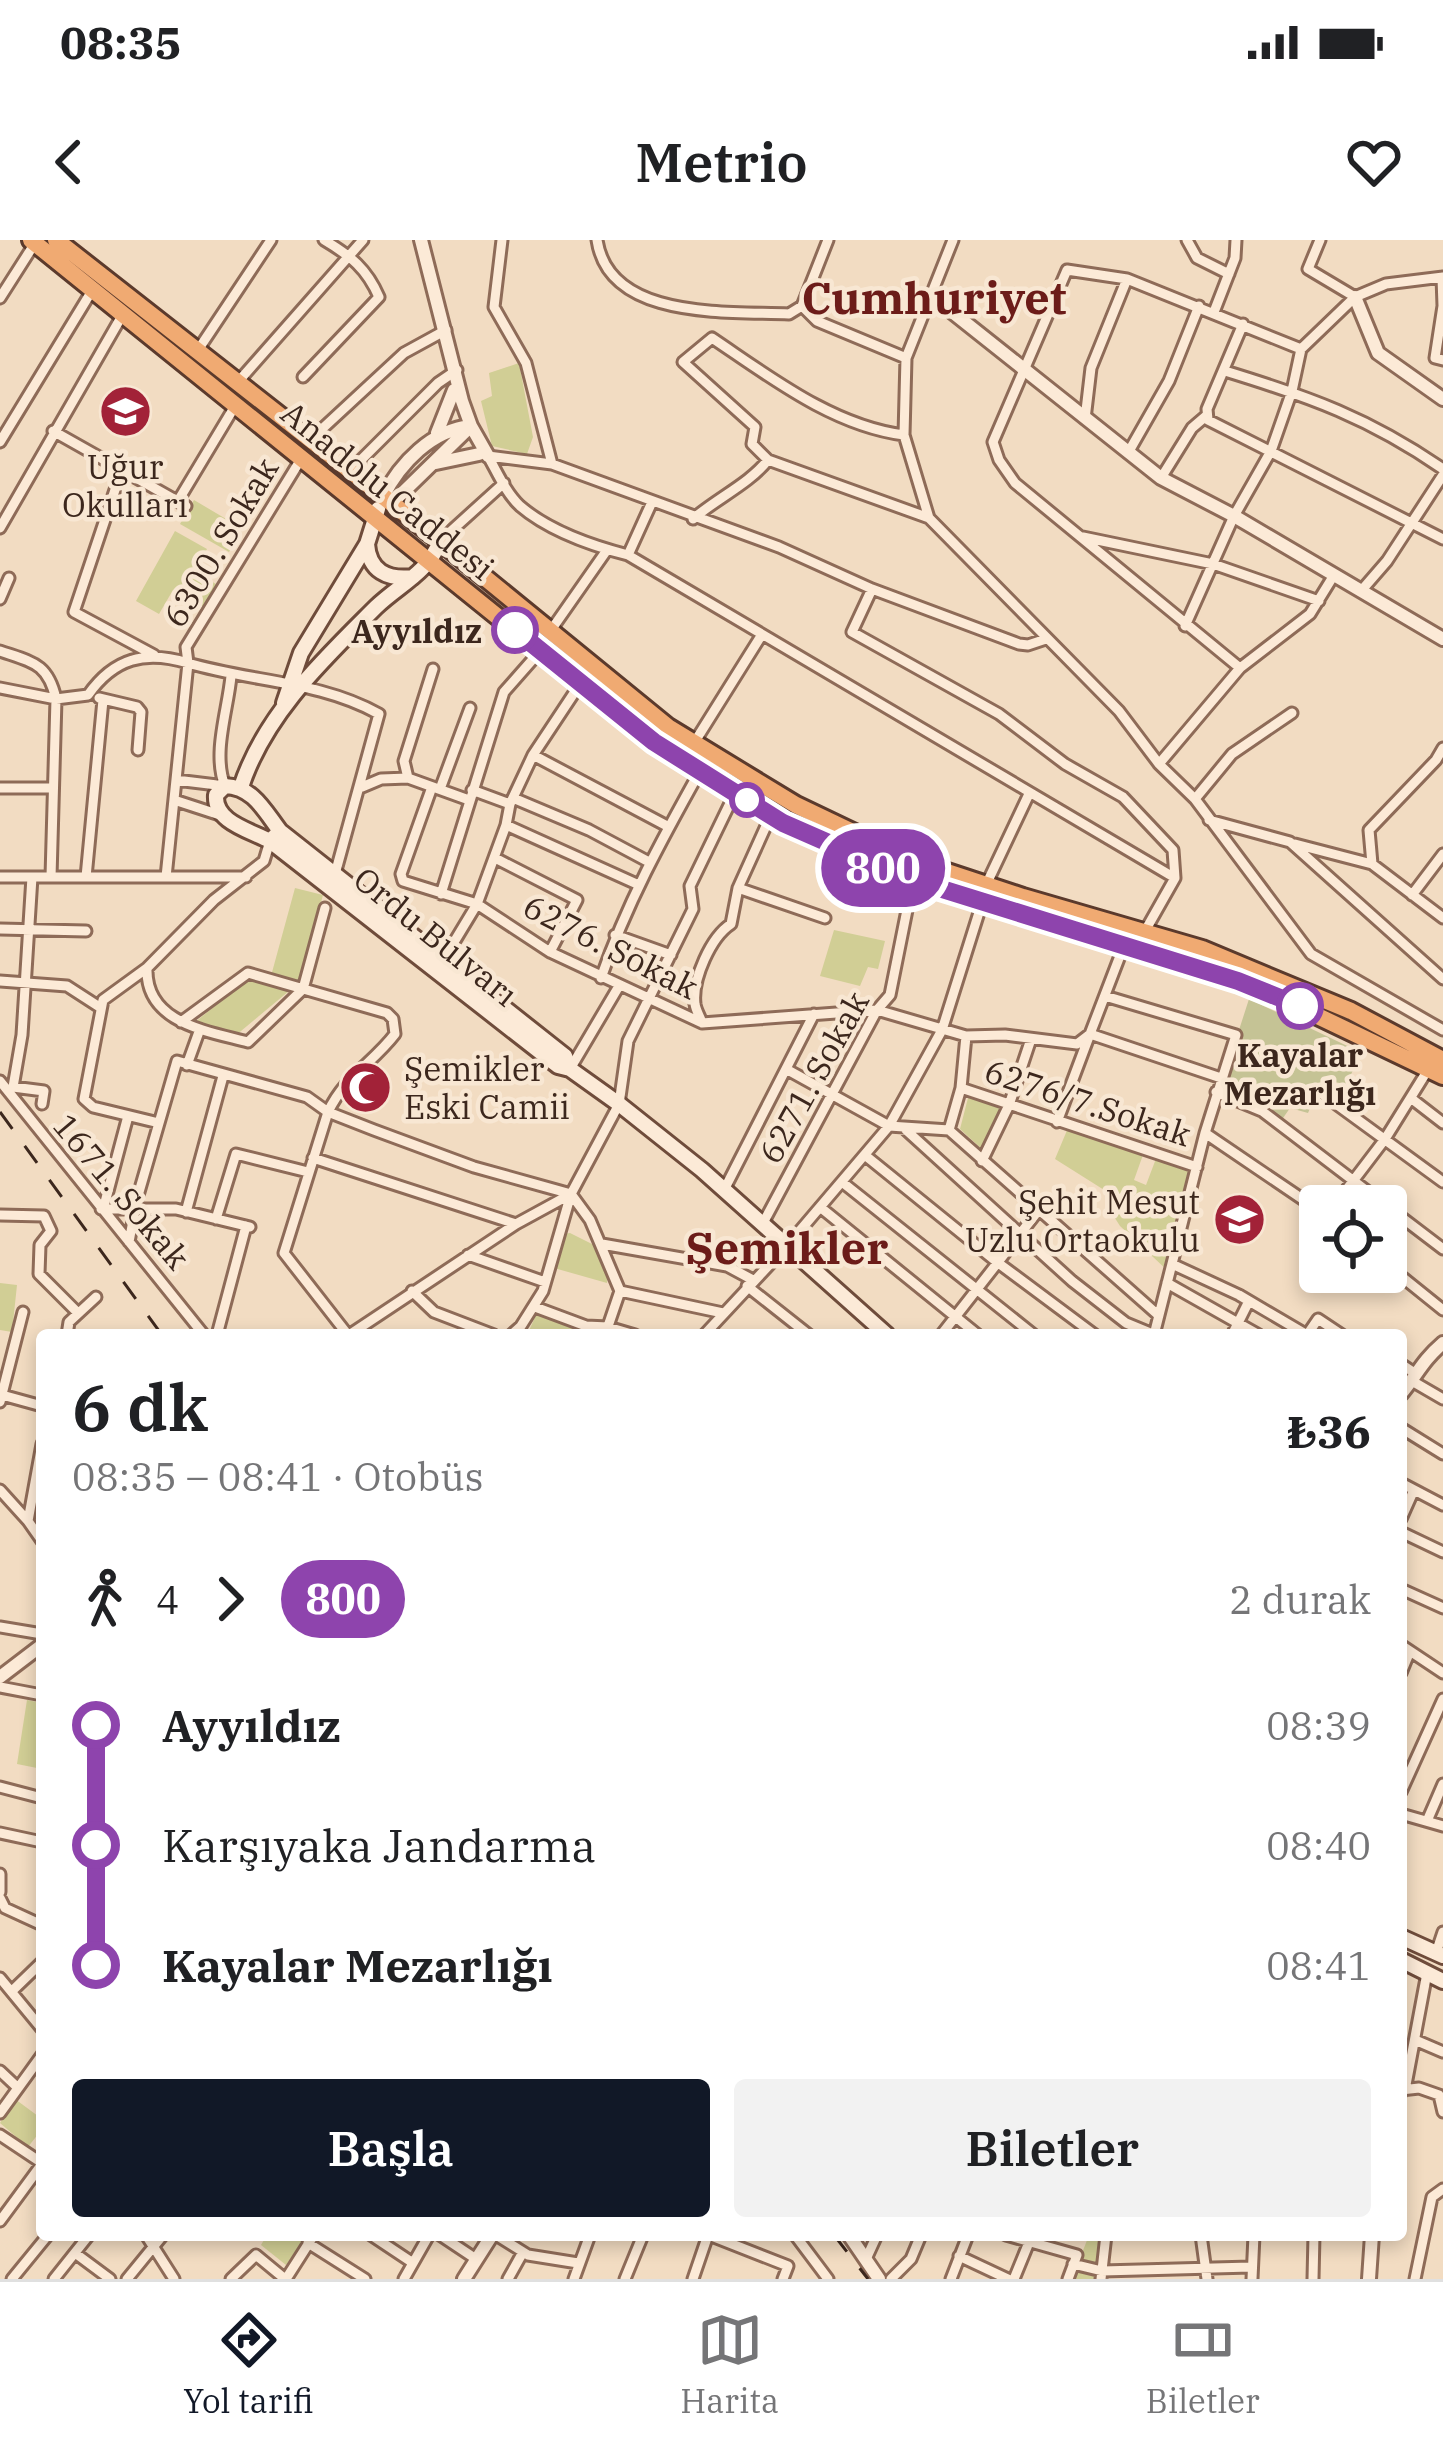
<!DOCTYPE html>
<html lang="tr">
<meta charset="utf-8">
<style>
:root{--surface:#fff;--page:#f2f2f2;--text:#202124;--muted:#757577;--line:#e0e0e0;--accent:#111827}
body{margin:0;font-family:"IBM Plex Serif",serif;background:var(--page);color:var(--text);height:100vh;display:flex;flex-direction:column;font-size:45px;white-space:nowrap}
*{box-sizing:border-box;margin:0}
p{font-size:39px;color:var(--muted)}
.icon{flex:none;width:66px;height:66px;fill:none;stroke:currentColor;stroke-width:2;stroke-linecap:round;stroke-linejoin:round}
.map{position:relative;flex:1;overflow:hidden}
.panel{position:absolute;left:36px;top:1089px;width:1371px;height:912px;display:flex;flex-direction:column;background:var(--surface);border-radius:12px;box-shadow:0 6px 18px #0003}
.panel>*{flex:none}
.badge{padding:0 24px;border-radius:39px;font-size:42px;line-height:78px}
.fabs{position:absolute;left:1299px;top:945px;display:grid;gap:24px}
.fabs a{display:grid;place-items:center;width:108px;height:108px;border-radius:12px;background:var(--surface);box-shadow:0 6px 18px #0003;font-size:60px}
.map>.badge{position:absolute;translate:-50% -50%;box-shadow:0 0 0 6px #fff}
.legs{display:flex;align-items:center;gap:18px;height:132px;padding:0 36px;font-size:39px}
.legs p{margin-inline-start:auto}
.summary{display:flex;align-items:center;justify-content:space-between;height:204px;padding:0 36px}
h1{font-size:66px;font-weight:600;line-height:90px}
.button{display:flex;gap:24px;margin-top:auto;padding:24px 36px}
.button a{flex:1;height:138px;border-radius:12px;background:var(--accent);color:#fff;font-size:48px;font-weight:600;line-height:138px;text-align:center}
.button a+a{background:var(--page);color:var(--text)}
ul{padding:0 36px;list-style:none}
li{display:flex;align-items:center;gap:42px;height:120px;font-size:45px}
li i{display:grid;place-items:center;width:18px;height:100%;margin:0 15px;background:currentColor}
li i::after{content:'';width:30px;height:30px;margin:-15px;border:9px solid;border-radius:50%;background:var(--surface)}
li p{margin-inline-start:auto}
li:first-child i{background:linear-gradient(#0000 50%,currentColor 0)}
li:last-child i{background:linear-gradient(currentColor 50%,#0000 0)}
.status{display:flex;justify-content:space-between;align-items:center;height:84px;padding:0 60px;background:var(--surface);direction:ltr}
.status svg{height:33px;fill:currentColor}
header{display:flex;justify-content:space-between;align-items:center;height:156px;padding:0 36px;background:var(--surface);font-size:54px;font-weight:600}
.tabs{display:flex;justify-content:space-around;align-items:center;height:168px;border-top:3px solid var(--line);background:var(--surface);font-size:33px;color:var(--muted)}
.tabs a{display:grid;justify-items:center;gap:6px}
.tabs .current{color:var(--accent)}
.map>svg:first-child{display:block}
</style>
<div class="status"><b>08:35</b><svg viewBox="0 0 49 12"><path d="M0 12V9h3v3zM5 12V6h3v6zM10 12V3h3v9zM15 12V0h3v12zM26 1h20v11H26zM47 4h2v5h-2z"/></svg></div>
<header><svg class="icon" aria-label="back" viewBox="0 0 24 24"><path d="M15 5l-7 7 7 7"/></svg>Metrio<svg class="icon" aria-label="heart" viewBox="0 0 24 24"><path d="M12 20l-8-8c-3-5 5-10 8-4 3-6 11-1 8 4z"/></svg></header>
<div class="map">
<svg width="1443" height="2039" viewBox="0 0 1443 2039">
<rect width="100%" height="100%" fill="#f2dcc2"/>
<path fill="#d1ce95" d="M519 123 533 197 527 214 492 206 481 161 492 156 489 133Z
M194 260 243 289 229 312 180 284Z
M175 291 207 309 195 332 216 344 204 367 173 350 159 374 136 361Z
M295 648 323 655 299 745 271 736Z
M834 690 885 701 878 729 868 727 860 746 820 736Z
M248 739 289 751 235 796 194 783Z
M969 854 1003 866 984 911 960 889Z
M1068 888 1144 912 1134 940 1146 945 1157 916 1194 930 1168 1031 1120 986 1111 972 1120 960 1055 919Z
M570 993 598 1007 608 1032 607 1043 554 1028 564 994Z
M0 1043 17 1045 12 1092 0 1090Z
M537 1073 596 1095H527Z
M27 1460 42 1463V1529L17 1524Z
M15 1859 42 1879V1889L28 1907 0 1883Z
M261 1995H307L286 2025 261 2005 265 1998Z
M1089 1995H1108L1104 2039H1072Z"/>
<path fill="#c5c395" d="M1249 759 1362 813 1346 844 1322 840 1308 873 1290 868 1281 881 1219 852Z"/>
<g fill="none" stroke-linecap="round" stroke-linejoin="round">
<defs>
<path id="minor" d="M502 0 494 67 526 123 552 224
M597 0C609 81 729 71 789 74L802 66 828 0
M953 0 906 118 904 195 929 278 1119 471 1159 524 1195 559 1311 714 1443 790
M1187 0 1197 18 1229 34
M1320 0 1308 29 1355 57
M1442 37 1443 66 1435 118 1443 120
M0 58 35 3
M802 66 817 81 906 118
M1214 72 1235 18 1236 0
M1243 84 1207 169 1208 180 1443 299
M198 110 271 0
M1225 131C1310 157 1369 178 1443 229
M303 137 379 57C367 29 351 16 324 0
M237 143 363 0
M1085 179 1091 128 1127 39
M53 191 186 266
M309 201 404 113 446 90
M0 202 93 49
M1128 213 1169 141 1199 66
M488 216C497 232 506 253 520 266 548 290 593 306 628 315L1175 638
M488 216 552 224 779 307 872 349 1019 404 1028 405 1046 399
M768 220 752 204 755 187 683 122 712 98C770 137 833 186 904 195
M122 229 74 372 154 415
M348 233 438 143 457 130
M1161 238 1192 188 1206 176
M178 261 235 166
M693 279C717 258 749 244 768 220L929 278
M0 288 123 74
M1083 297 1213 324 1319 361
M440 301 504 243
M628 315 652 262
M872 349 852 392 999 474 1065 524 1123 557 1173 610 1175 638 1145 691
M1361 351 1387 321 1443 235
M0 359 9 338
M1185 386 1234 276 1271 211 1292 151 1301 109 1355 57 1386 44 1443 37
M549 393 607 310
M0 411C32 422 48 423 56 459L51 637
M1240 428 1015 243 999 220 993 202 1067 30 1127 39 1301 109
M433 429 404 521 408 538 469 560
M0 448 56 459 88 455C114 418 145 410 188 423L186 407 301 219
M99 458 137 467 141 472 138 510
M694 503 761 396
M533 515 669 587
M1159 524 1240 428 1310 374 1334 335
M176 540 225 546C212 513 228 470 231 436
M362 547 381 539 408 538
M432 547 401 634 403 641 477 664 550 712 702 783 877 770 966 796 1005 795 1077 804 1090 794 1123 708
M0 548H53
M440 549 470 468
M472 550 510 564
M513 558 589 590 649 622
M1195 559 1232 514 1292 473
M174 560 220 575
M1209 580 1290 602 1443 739
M506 585 639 645
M1295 604 1372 624 1443 678
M495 618 577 660 550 712
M1372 624 1369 590 1436 520 1443 508
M0 637H246
M32 637 22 795 13 847 44 851 42 864
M86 637 103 460
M166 637 188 423C252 442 320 441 379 474L335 634
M986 645 1029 554
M738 648 825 678
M441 654 504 452 541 410
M1412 655 1443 614
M0 689 86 691
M615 695 671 715
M442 722 477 664 506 585 510 564 533 515 582 441
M147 728C145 783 207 791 248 802L303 749 325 668
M601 738C626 665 662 599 700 531
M0 741 67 746 101 768
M1105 756 1236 795 1205 893 1154 1095
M181 782 248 733 387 773 393 779 395 794C372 824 345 836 328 872L284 1013 348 1095
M702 783C700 776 696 771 695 764 692 739 711 697 731 684L738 648 771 575
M187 825 200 789
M570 829 619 746
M786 829 889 886 942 790 982 663
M0 841 204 1095
M961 848 1197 927
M1216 852 1262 871 1443 1009
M1321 853 1443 942
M1412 859 1443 883
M1057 882 1090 794 1221 838
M159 883 93 867 84 859 103 760 147 728 214 660 264 621 270 601
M906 890 1072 1041 1126 1083 1155 1095
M949 890 1157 1074
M1205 893 1320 971
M866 916 997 1022 1095 1095
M313 918 516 984
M982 921 1009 865 1031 799
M842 942 1034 1095
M724 950 814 774
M571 954 590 980 620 1051 605 1095
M104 966 128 876
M1334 966 1385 899 1429 828
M820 967 978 1095
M101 969H176L250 987
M186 972 223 836
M0 975 44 976 51 991 40 1005 39 1034 78 1073
M216 979 236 914 308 932
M762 985 877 770 890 755 913 640
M129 1002 137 959 177 821 307 857 328 872 374 890 474 927 571 954
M602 1004 727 1026 753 1040
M468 1015 545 1042
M1172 1024 1239 1055 1307 1095 1318 1079 1342 1095
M1386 1024 1443 1070
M1167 1043 1259 1095
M747 1046 809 1095
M412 1051 434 1072 494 1095
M620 1051 723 1073
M535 1067 586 1086 608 1087 635 1095
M67 1095 69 1082 96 1057
M217 1095 246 986
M349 1095 516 984 571 954
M511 1095 521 1086 543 1051 571 954 619 864 628 801 693 669 690 646 735 553
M704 1095 786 1007 889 886 949 890 961 848 966 796
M941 1095 1038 971
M1232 1095 1249 1061
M1401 1124 1413 1132
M1412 1141 1443 1159
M2 1155 42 1166
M0 1162 23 1072
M1401 1188 1443 1214
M42 1204 28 1281 42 1301
M1401 1243 1443 1265
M0 1250 28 1281
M1401 1279 1413 1252
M1401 1292 1443 1312
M1401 1349 1443 1368
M0 1387 42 1394
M1401 1405 1443 1433
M1401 1433 1410 1411
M0 1447 42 1455
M0 1547 42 1558
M1401 1552 1443 1459
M1401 1574 1443 1586
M1427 1581 1443 1544
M0 1593 42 1602
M0 1634V1652
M0 1658 5 1668 42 1685
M1436 1713 1443 1692
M0 1738 42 1789
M12 1751 42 1722
M1415 1800 1443 1812
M0 1831 17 1847
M1401 1850 1419 1848 1439 1855 1443 1872
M1405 1850 1427 1733
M0 1873 42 1815
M0 1895 42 1923
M0 1981 42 1924
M146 1995 174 2039
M371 1995 413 2023
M440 1995 476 2019
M496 1995 528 2015 578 2023
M709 1995 788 2026 783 2039
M795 1995 828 2039
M1006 1995 1077 2015 1068 2039
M1201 1995 1207 2039
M308 2003 365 2039
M75 2013 110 2039
M959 2016 1008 2039
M866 2019 877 1995
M1073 2024 1102 2031 1251 2027
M12 2039 48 1995
M54 2039 89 1995
M127 2039 163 1995
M231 2039 256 2015 285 2039
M286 2039 314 1995
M404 2039 429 1995
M508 2039 523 2012
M574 2039 590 1995
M625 2039 643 1995
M693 2039 708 1995
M891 2039 911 2019 921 1995
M951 2039 968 1995
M1014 2039 1032 1995
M1101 2039 1106 1995
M1252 2039 1254 1995
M1313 2039 1314 1995
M1415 2039 1432 1957 1443 1949"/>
<path id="tertiary" d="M421 0 462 161 471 186 488 216
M932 56 1161 238 1234 276 1443 399
M1355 57 1378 113 1443 159
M437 193 454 150
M436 223 479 214
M383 257C400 223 432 190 471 186
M391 264 471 186
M1401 1154C1417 1135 1422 1121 1443 1103
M0 1437 42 1405
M849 1995 879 2039
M464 2039 492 1995
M1369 2039 1372 1995"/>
<path id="secondary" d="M367 304C369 331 387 340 413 337
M284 463 301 413 367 304 378 269
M241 547C265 474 323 420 376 367 400 344 428 333 440 301
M280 591 270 601C249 590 214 582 216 555L225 546C253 547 264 570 280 591L565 816 570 829
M270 601 558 826 570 829 619 864 702 930 887 1095
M1401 1697 1443 1716
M1401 1720 1443 1741"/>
<path id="trunk" d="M31 0 654 503 783 583 913 640 1259 748 1443 836
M56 0 440 301 668 487 796 565 911 620 1023 657 1202 709 1351 771 1443 820"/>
</defs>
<use href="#minor" stroke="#8e6b58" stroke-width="15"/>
<use href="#tertiary" stroke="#8e6b58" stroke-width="18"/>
<use href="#secondary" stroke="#6f4c3b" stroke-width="20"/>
<use href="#trunk" stroke="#5b3a2c" stroke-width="22"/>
<use href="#minor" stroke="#fcead7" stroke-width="9"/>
<use href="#tertiary" stroke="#fcead7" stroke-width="12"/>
<use href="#secondary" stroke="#fcead7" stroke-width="14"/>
<use href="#trunk" stroke="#f0aa72" stroke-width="16"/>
<path stroke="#3c271d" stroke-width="3" stroke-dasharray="21 21" stroke-linecap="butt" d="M0 872 162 1095
M834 1995 868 2039"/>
</g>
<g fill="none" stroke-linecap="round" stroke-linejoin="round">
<defs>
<path id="line-1" d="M515 390 654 502 783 583 913 640 1238 741 1300 766"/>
</defs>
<use href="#line-1" stroke="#fff" stroke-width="27"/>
<use href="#line-1" stroke="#8e44ad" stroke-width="18"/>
</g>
<defs>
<symbol id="school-disc" viewBox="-11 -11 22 22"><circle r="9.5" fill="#a22238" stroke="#f8e7d3"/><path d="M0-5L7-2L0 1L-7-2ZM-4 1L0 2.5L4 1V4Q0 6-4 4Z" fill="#fff"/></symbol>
<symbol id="mosque-disc" viewBox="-11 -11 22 22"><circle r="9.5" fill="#a22238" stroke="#f8e7d3"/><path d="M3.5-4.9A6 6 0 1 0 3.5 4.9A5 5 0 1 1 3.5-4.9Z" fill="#fff"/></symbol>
</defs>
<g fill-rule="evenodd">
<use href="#school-disc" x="96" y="142" width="59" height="59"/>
<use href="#mosque-disc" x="336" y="818" width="59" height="59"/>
<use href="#school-disc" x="1210" y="950" width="59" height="59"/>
</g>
<g fill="#fff" stroke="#8e44ad" stroke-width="6">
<circle cx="515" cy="390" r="21"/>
<circle cx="747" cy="560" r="15"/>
<circle cx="1300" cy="766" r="21"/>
</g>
<g text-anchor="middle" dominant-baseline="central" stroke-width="9" stroke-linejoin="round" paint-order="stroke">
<g font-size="33" fill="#3c271d" stroke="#f8e7d3">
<text x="125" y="226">Uğur<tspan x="125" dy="38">Okulları</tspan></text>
<text x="404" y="828" text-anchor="start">Şemikler<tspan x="404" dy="38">Eski Camii</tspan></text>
<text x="1200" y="961" text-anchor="end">Şehit Mesut<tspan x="1200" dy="38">Uzlu Ortaokulu</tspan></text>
</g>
<g font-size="33" fill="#3c271d" stroke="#f8e7d3">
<text transform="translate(388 250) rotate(39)">Anadolu Caddesi</text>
<text transform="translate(220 302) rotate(-59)">6300. Sokak</text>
<text transform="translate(436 696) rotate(39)">Ordu Bulvarı</text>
<text transform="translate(611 706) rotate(27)">6276. Sokak</text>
<text transform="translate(813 837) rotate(-61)">6271. Sokak</text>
<text transform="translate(1088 862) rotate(18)">6276/7.Sokak</text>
<text transform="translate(122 951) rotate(50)">1671. Sokak</text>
</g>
<g font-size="33" font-weight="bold" fill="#3c271d" stroke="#f8e7d3" text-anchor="end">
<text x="482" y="390">Ayyıldız</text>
<text x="1300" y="814" text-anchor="middle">Kayalar<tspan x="1300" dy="38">Mezarlığı</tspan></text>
</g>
<g font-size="45" font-weight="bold" fill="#6c1c19" stroke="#f8e7d3">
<text x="934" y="57">Cumhuriyet</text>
<text x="787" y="1007">Şemikler</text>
</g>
</g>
</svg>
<div class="fabs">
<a><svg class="icon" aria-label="locate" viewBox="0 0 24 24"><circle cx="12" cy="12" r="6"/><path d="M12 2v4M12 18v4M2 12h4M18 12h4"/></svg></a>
</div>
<b class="badge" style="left:883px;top:628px;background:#8e44ad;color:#fff">800</b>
<section class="panel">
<div class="summary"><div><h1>6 dk</h1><p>08:35 – 08:41 · Otobüs</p></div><b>₺36</b></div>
<div class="legs"><svg class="icon" aria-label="walk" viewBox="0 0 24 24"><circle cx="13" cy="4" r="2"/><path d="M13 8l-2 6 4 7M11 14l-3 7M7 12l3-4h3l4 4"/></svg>4<svg class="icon" aria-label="forward" viewBox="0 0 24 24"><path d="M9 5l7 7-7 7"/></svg><b class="badge" style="background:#8e44ad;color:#fff">800</b><p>2 durak</p></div>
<ul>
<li><i style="color:#8e44ad"></i><b>Ayyıldız</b><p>08:39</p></li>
<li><i style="color:#8e44ad"></i><span>Karşıyaka Jandarma</span><p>08:40</p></li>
<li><i style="color:#8e44ad"></i><b>Kayalar Mezarlığı</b><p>08:41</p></li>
</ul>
<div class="button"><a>Başla</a><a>Biletler</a></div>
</section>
</div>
<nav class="tabs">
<a class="current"><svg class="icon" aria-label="directions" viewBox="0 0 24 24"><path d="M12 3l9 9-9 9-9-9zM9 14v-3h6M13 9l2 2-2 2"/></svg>Yol tarifi</a>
<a><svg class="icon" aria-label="map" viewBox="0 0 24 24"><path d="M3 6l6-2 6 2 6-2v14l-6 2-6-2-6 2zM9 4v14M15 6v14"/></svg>Harita</a>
<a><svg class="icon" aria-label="tickets" viewBox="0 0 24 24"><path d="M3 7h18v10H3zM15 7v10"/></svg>Biletler</a>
</nav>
